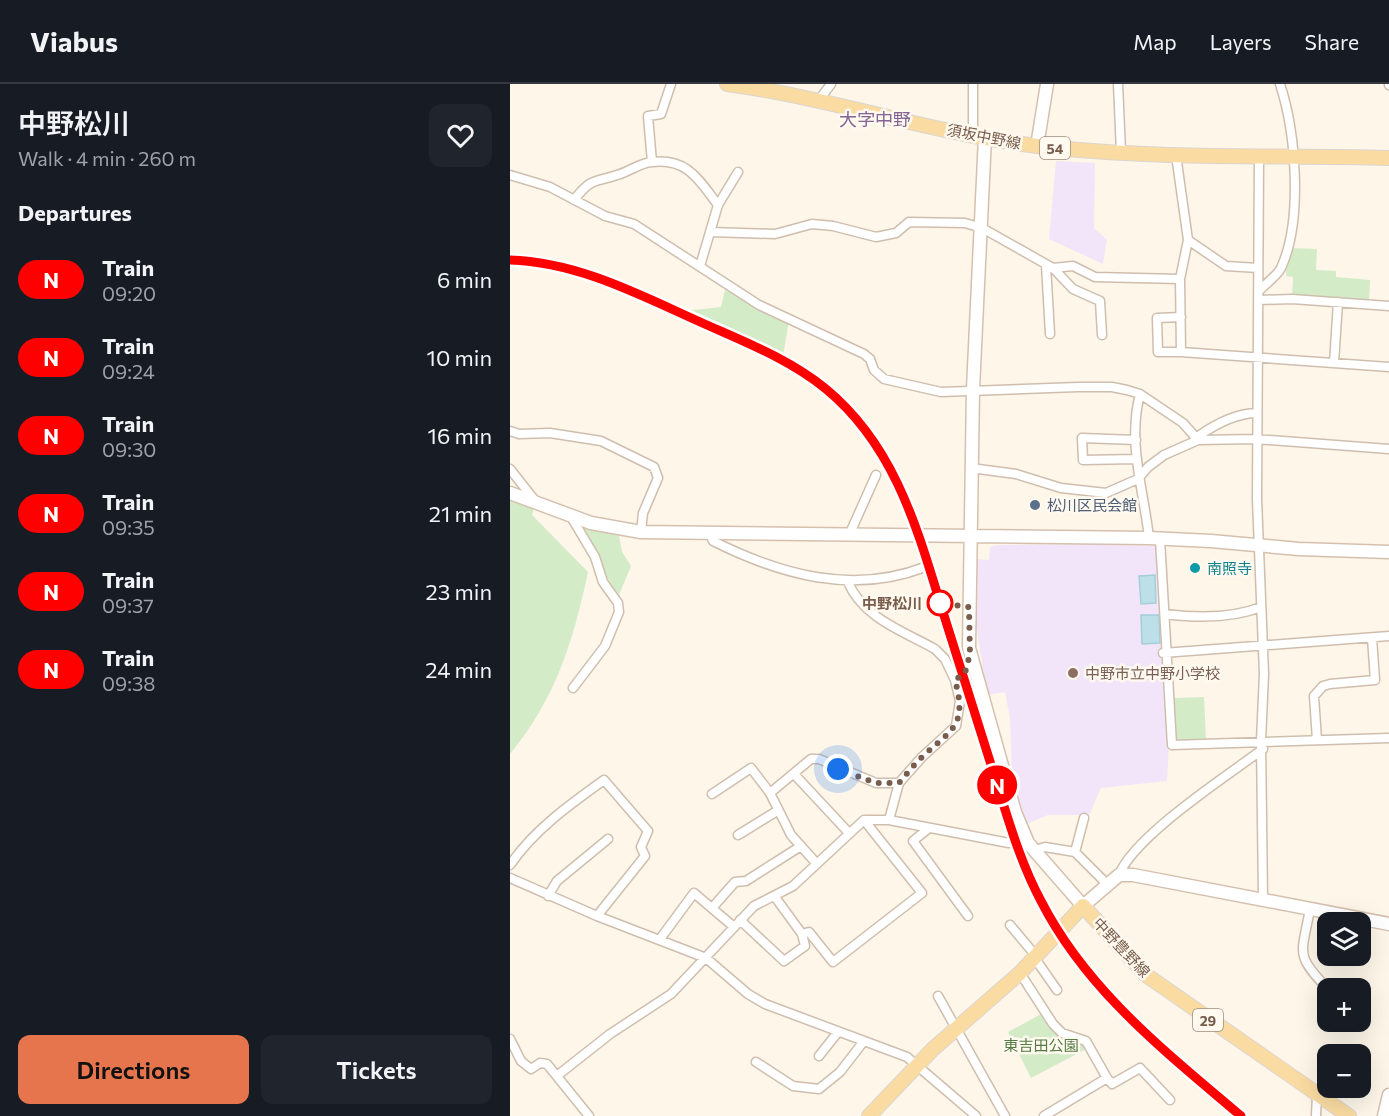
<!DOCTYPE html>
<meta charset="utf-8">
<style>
:root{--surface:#171b24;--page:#20242c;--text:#f1f3f6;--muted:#9ea1a6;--line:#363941;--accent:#e6754e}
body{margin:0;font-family:Commissioner,"Noto Sans JP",sans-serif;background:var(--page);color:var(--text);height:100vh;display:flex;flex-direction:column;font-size:22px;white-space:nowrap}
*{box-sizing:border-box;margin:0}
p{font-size:20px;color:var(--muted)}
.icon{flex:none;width:33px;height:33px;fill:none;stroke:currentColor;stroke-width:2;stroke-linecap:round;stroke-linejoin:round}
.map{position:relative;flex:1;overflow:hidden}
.side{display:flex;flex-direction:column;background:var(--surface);width:510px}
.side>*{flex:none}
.badge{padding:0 12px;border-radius:20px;font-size:21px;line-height:39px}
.tools{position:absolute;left:807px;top:828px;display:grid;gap:12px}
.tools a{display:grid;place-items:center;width:54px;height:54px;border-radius:12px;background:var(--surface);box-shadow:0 6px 24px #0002;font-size:30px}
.you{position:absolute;width:30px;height:30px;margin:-15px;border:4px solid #fff;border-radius:50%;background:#1a73e8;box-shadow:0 0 0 9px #1a73e833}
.map>.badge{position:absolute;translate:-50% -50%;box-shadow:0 0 0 3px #fff}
h2{padding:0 18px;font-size:22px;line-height:54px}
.round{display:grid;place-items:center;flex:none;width:63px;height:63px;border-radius:12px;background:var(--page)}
.summary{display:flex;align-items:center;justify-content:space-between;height:102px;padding:0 18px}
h1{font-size:28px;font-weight:600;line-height:45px}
.primary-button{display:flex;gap:12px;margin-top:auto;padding:12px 18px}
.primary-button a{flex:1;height:69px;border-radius:12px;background:var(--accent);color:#111;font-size:24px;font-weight:600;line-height:69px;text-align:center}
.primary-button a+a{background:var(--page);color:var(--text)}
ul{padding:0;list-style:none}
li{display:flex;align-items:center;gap:18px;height:78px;padding:0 18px}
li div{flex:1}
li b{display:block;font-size:22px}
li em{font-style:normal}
li .badge{min-width:66px;font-weight:700;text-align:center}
header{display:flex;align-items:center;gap:36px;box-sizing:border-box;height:84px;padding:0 30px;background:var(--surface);border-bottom:2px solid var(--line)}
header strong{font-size:28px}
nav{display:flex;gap:33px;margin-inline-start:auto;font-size:21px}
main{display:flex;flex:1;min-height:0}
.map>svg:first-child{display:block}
</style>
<header>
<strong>Viabus</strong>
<nav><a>Map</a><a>Layers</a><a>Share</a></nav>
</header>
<main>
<section class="side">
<div class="summary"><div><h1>中野松川</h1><p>Walk · 4 min · 260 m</p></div><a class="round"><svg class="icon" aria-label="heart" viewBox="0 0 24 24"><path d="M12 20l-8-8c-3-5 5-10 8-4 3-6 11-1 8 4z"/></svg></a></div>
<h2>Departures</h2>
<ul>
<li><span class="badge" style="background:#f00;color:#fff">N</span><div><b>Train</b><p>09:20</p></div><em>6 min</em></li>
<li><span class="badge" style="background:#f00;color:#fff">N</span><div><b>Train</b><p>09:24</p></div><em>10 min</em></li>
<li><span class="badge" style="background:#f00;color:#fff">N</span><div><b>Train</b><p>09:30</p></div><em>16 min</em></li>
<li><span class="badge" style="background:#f00;color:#fff">N</span><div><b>Train</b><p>09:35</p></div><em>21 min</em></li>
<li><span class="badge" style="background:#f00;color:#fff">N</span><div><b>Train</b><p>09:37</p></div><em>23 min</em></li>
<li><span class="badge" style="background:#f00;color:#fff">N</span><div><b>Train</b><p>09:38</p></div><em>24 min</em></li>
</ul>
<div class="primary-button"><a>Directions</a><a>Tickets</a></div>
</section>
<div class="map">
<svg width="879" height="1032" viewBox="0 0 879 1032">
<rect width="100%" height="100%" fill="#fdf6e9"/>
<path fill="#f3e5f9" d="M546 77 585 79 584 144 597 156 593 180 539 155Z
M586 460 648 462 659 660 657 697 591 704 579 731H538L517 740 502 693 500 634 495 608 477 611 466 540 467 475 479 476 480 463 488 461Z"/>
<path fill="#d4ebc7" d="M778 164 807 165 806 186 826 187V193L860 196 859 220 782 215 783 193 776 192Z
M215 206 279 237 273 272 175 227 211 223Z
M0 409 26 418 22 431 78 488C63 558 46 614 0 670Z
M73 442 109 452 112 468 121 482 109 511C93 491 84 464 73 442Z
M694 613 696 656 666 657 664 614Z
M535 928 543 940 580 963 521 994 498 948Z"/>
<path fill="#bddfe7" stroke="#a3cfd9" stroke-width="1.5" d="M645 491 646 519 631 520 629 492Z
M631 531H649L650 559 632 560Z"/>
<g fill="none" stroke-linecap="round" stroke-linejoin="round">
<defs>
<path id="street" d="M463 0V51
M608 0 611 68
M879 0V1
M309 16 321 0
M666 71 678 156 716 182 748 184
M749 73 747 415 754 590 751 657 753 815
M142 78 138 32 151 30 161 0
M0 91 40 103 95 132 124 140 249 221 354 270 360 275 364 286 374 295 431 308 568 303H602L617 306 630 310 673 339 688 356 746 355 879 365
M64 116C82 93 84 99 107 91 119 88 129 79 142 78 178 74 189 96 208 121
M200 148 265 150 302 140 323 142 366 153 386 149 399 138 455 139 472 144 543 184 563 205 590 217 592 251
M678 156 670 195 671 268 879 283
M536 181 540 250
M190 182 208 121 228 88
M543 184 563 182 585 193 670 195
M749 207C755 200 767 192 771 184 793 136 786 49 770 0
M749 216 782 215 879 222
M671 233 647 234 648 268H671
M824 279 828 218
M630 310C617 359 634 407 639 454
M0 347 9 350 40 349 91 357 144 383 148 394 133 429 131 448
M687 353C704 341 725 329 747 329
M626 356 572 354 573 376 627 375
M461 384 506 390 551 404 596 409 628 395 638 383 654 371 688 356
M0 385 26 418
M60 431 85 473 93 498 108 519 109 528 95 562 63 604
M199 448 203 457C271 491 343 511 415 483
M340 449 366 391
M650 455 662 661 879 654
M338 498C353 534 393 547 425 565L435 575 445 596 450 617 446 642 412 673 389 699 379 736
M655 530C687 534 721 535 751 523
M653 569 879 552
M445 596 455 589 460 570
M807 656 804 612 813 602 820 600 865 596 862 554
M284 690 339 749
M260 709 301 675H309L366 699H389
M202 710 241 684 260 709 281 751 307 780
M419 744 403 757 458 832
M228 751 267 727
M525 766 535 763 565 768 574 734
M565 768 597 800
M0 781C24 746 59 721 94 696L138 747 131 763 135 772 87 832
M609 791C624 752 717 692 753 665
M0 794 87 832 196 874 238 910 255 920 397 973 466 1032
M38 812 47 797 98 755
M265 813 292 850 299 848 323 878 412 809 354 736
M202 824 225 798 236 797 291 762
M800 825C792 870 784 870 818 905
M230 836 274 877 295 862 292 850
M500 841 526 872
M150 855 184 809 224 843
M524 873 547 906
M510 889 543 940 552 949 576 957 597 994
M428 912 495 1032
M0 955 11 977 21 985 30 979 37 980 79 1032
M309 972 328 948
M246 978 283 1002 309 1005 330 988 354 957
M48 991 100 950 161 910 244 822 283 802 354 736H379L499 759
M534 1032 597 994 602 1000 630 984 660 1016
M806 1032 807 1010"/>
<path id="secondary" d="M475 53 463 305 459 564 505 728 518 759 573 822 609 791H623L879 840
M527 62 537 0
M0 409 81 439 131 448 639 454 701 457 789 465 879 468
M874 1032 879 1011"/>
<path id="primary" d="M217 0C328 15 435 54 547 64 657 75 768 71 879 74
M359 1032 423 965 510 889 573 822 636 891 839 1032"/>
</defs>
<use href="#street" stroke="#cfbeae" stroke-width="11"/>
<use href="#secondary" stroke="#d5c0ae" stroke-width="15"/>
<use href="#primary" stroke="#dcd5d0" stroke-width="16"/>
<use href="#street" stroke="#fff" stroke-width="8"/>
<use href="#secondary" stroke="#fff" stroke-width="12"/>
<use href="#primary" stroke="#fadca2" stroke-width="14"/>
<path stroke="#b9a6c7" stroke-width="2" stroke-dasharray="9 6" stroke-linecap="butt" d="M0 175C71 178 138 214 202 244 226 255 253 264 276 278 304 295 327 315 349 339 380 372 395 413 411 455L505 760 531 818 548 848 601 918 731 1032"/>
</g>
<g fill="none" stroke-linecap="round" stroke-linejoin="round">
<defs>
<path id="line" d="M0 176C67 178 128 210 188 237 232 257 278 274 316 305 385 362 407 444 432 525 449 579 466 633 483 687 497 731 509 776 531 817 577 907 656 968 731 1032"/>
</defs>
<use href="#line" stroke="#fff" stroke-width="14"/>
<use href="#line" stroke="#f00" stroke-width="9"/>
<path stroke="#785d4c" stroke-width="6" stroke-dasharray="0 10.8" d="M328 685 366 699H389C396 691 403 682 411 674 441 645 458 644 445 596L455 589 460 570 459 523 430 519"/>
</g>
<circle fill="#5c6f8a" stroke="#fff9ef" stroke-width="2" cx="525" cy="421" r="6"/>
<circle fill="#0f9aa8" stroke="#fff9ef" stroke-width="2" cx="685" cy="484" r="6"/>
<circle fill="#fff" stroke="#f00" stroke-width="3" cx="430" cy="519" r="12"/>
<circle fill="#8d6e63" stroke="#fff9ef" stroke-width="2" cx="563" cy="589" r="6"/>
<g text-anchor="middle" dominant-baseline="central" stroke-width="5" stroke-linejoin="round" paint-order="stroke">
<g fill="#fff9ef" stroke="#a08c7d" stroke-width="1.5">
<rect x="530" y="53" width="30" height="22" rx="4.5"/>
<rect x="683" y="925" width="30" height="22" rx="4.5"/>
</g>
<g font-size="14" font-weight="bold" fill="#785d4c">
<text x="545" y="64">54</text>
<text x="698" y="936">29</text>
</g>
<g font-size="15" fill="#785d4c" stroke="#fff9ef">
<text transform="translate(474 52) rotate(11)">須坂中野線</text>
<text transform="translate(612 863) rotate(47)">中野豊野線</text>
</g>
<g font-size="15" fill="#4e5e75" stroke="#fff9ef" text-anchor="start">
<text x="537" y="421">松川区民会館</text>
</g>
<g font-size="15" fill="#0d838f" stroke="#fff9ef" text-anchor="start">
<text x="697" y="484">南照寺</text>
</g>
<g font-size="15" font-weight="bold" fill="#785d4c" stroke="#fff9ef" text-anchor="end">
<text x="412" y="519">中野松川</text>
</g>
<g font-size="15" fill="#785e54" stroke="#fff9ef" text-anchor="start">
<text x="575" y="589">中野市立中野小学校</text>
</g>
<g font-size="15" fill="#537d43" stroke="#fff9ef">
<text x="531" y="961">東吉田公園</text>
</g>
<g font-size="18" fill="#856493" stroke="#fff9ef">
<text x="365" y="35">大字中野</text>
</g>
</g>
</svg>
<div class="tools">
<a><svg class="icon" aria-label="layers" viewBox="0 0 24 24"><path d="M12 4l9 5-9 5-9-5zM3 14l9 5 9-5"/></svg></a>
<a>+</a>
<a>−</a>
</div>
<div class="you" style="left:328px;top:685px"></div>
<b class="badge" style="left:487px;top:701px;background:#f00;color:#fff">N</b>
</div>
</main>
